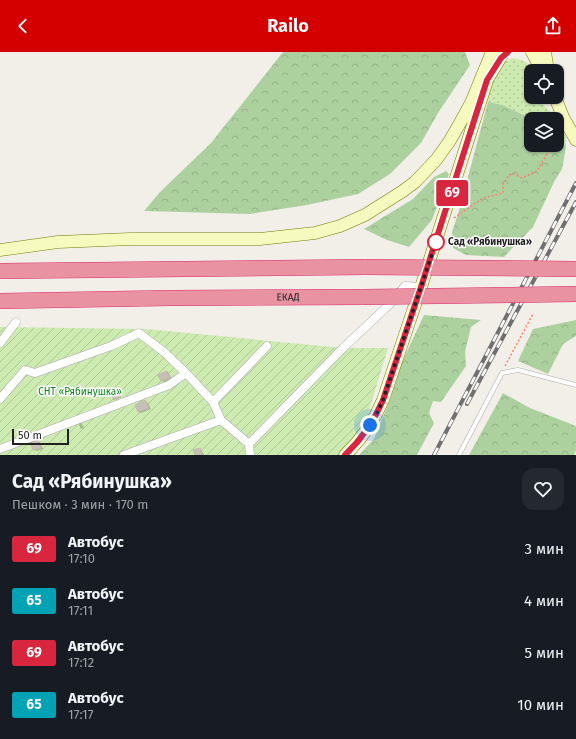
<!DOCTYPE html>
<html lang="ru">
<meta charset="utf-8">
<style>
:root{--surface:#171b24;--page:#242831;--text:#f1f3f6;--muted:#9ea1a6;--accent:#d40000}
body{margin:0;font-family:"Fira Sans",sans-serif;background:var(--page);color:var(--text);height:100vh;display:flex;flex-direction:column;font-size:15px;white-space:nowrap}
*{box-sizing:border-box;margin:0}
p{font-size:13px;color:var(--muted)}
.icon{flex:none;width:22px;height:22px;fill:none;stroke:currentColor;stroke-width:2;stroke-linecap:round;stroke-linejoin:round}
.map{position:relative;height:403px;overflow:hidden}
.details{display:flex;flex-direction:column;background:var(--surface);flex:1}
.details>*{flex:none}
.badge{padding:0 8px;border-radius:3px;font-size:14px;line-height:26px}
.buttons{position:absolute;left:524px;top:12px;display:grid;gap:8px}
.buttons a{display:grid;place-items:center;width:40px;height:40px;border-radius:8px;background:var(--surface);box-shadow:0 1px 3px #0004;font-size:20px}
.scale{position:absolute;left:12px;bottom:10px;width:57px;box-sizing:border-box;padding-left:4px;border:2px solid #222;border-top:0;font-size:11px;line-height:14px;white-space:nowrap;color:#222;-webkit-text-stroke:3px #fff;paint-order:stroke}
.you{position:absolute;width:20px;height:20px;margin:-10px;border:3px solid #fff;border-radius:50%;background:#1a73e8;box-shadow:0 0 0 6px #1a73e833}
.map>.badge{position:absolute;translate:-50% -50%;box-shadow:0 0 0 2px #fff}
.round{display:grid;place-items:center;flex:none;width:42px;height:42px;border-radius:12px;background:var(--page)}
.headline{display:flex;align-items:center;justify-content:space-between;height:68px;padding:0 12px}
h1{font-size:19px;font-weight:700;line-height:30px}
ul{padding:0;list-style:none}
li{display:flex;align-items:center;gap:12px;height:52px;padding:0 12px}
li div{flex:1}
li b{display:block;font-size:15px}
li em{font-style:normal}
li .badge{min-width:44px;font-weight:700;text-align:center}
header{display:flex;justify-content:space-between;align-items:center;height:52px;padding:0 12px;background:var(--accent);color:#fff;font-size:18px;font-weight:700}
.map>svg:first-child{display:block}
</style>
<header><svg class="icon" aria-label="back" viewBox="0 0 24 24"><path d="M15 5l-7 7 7 7"/></svg>Railo<svg class="icon" aria-label="share" viewBox="0 0 24 24"><path d="M12 15V3M7 8l5-5 5 5M5 13v7h14v-7"/></svg></header>
<div class="map">
<svg width="576" height="403" viewBox="0 0 576 403">
<defs>
<pattern id="grass-dots" width="8" height="8" patternUnits="userSpaceOnUse"><rect width="8" height="8" fill="#cdebb0"/><path d="M2 2h.1M6 6h.1" fill="none" stroke="#b0c997" stroke-width="1.8" stroke-linecap="round"/></pattern>
<pattern id="forest-crowns" width="20" height="18" patternUnits="userSpaceOnUse"><rect width="20" height="18" fill="#add19e"/><path d="M2 6a3 3 0 1 1 6 0M12 15a3 3 0 1 1 6 0" fill="none" stroke="#95b388"/></pattern>
<pattern id="garden-furrows" width="10" height="10" patternUnits="userSpaceOnUse"><rect width="10" height="10" fill="#cdebb0"/><path d="M-1 1l2-2M0 10L10 0M9 11l2-2" fill="none" stroke="#b0c997"/></pattern>
</defs>
<rect width="100%" height="100%" fill="#f2efe9"/>
<path fill="url(#grass-dots)" d="M512 6C523 7 529 11 536 18L531 19V45H541L543 53 558 66V76L565 83 566 95 557 90V67H532L503 53 488 50C491 29 490 16 512 6Z"/>
<path fill="url(#forest-crowns)" d="M283 0H465L470 13 438 61 421 91 390 122 358 142 307 153 250 162 144 159 160 140 211 91Z
M488 50 503 53 532 67 531 93H557V90L566 95 562 117 554 130 533 175 504 205 466 203 453 196 452 180 458 162Z
M446 119 449 122 432 168 409 195 387 188 364 177 413 147 434 125Z
M424 263 481 268 471 275 465 300 466 314 441 350 433 349 429 361 434 371 417 403H359L374 387 390 348 402 310Z
M576 268V284L563 292 548 322 518 309 533 277Z
M503 341 530 356 576 374V398L574 403H469Z"/>
<path fill="url(#garden-furrows)" d="M0 275 146 277 343 296H388L363 378 338 403H0Z"/>
<path fill="#0003" d="M167 320 169 322 172 327 164 330 162 329 159 323Z
M145 349 148 351 151 357 141 361 139 360 136 353Z
M81 370 84 376 81 377 78 371Z
M38 389 40 390 43 397 37 399 34 398 32 391Z
M200 397 202 399 204 403H196Z"/>
<path fill="#c7bfb8" stroke="#c4b6ab" d="M167 319 170 326 161 329 158 323Z
M117 338 121 345 114 348 111 341Z
M145 348 149 356 138 360 135 353Z
M38 388 41 396 33 398 30 390Z
M200 396 202 403H195L193 398Z"/>
<g fill="none" stroke-linecap="round" stroke-linejoin="round">
<defs>
<path id="lane" d="M459 403 502 321 518 318 576 333"/>
<path id="street" d="M0 291 16 270
M0 347 25 318 35 321 111 294 139 281 164 300 186 321 213 350 221 368 249 392 250 403
M213 350 267 294
M249 392 343 296 390 252 405 234 421 235
M0 397 169 333 186 321
M124 403 221 368"/>
<path id="secondary" d="M532 0 542 19
M545 0 548 19
M487 28 504 0
M555 45 563 65 576 88
M0 198 58 190 130 187H260L315 181 340 174 365 163 403 139 415 130 436 108 449 90 460 71 471 51 492 0
M345 403C362 387 374 369 383 348L421 235 486 32"/>
<g id="highway">
<path d="M0 219 366 215"/>
<path id="s1" d="M0 249 171 246 363 245"/>
</g>
</defs>
<use href="#lane" stroke="#a9a9a9" stroke-width="5"/>
<use href="#street" stroke="#a9a9a9" stroke-width="9"/>
<use href="#secondary" stroke="#707d05" stroke-width="13"/>
<use href="#highway" stroke="#dc2a67" stroke-width="16"/>
<path stroke="#fa8072" stroke-width="1.5" stroke-dasharray="2 2" stroke-linecap="butt" d="M454 166 483 146 503 141V132L509 123 514 122 522 126 537 119 552 93
M505 314 533 262"/>
<use href="#lane" stroke="#fff" stroke-width="4"/>
<use href="#street" stroke="#fff" stroke-width="8"/>
<use href="#secondary" stroke="#f7fabf" stroke-width="12"/>
<use href="#highway" stroke="#e892a2" stroke-width="15"/>
<defs>
<path id="rail" d="M467 352 576 150
M434 403 576 131"/>
</defs>
<use href="#rail" stroke="#707070" stroke-width="4"/>
<use href="#rail" stroke="#fff" stroke-width="2.5" stroke-dasharray="8" stroke-linecap="butt"/>
<defs>
<path id="highway-bridge" d="M366 215 576 217
M363 245 576 242"/>
</defs>
<use href="#highway-bridge" stroke="#dc2a67" stroke-width="16" stroke-linecap="butt"/>
<use href="#highway-bridge" stroke="#e892a2" stroke-width="15"/>
</g>
<g fill="none" stroke-linecap="round" stroke-linejoin="round">
<defs>
<path id="line" d="M345 403C362 387 374 369 383 348L421 235 487 28 501 6 508 0"/>
</defs>
<use href="#line" stroke="#fff" stroke-width="9"/>
<use href="#line" stroke="#d7263d" stroke-width="6"/>
<path stroke="#222" stroke-width="4" stroke-dasharray="0 7.2" d="M370 373 375 365 383 348 436 190"/>
</g>
<circle fill="#fff" stroke="#d7263d" stroke-width="2" cx="436" cy="190" r="8"/>
<g text-anchor="middle" dominant-baseline="central" stroke-width="3" stroke-linejoin="round" paint-order="stroke">
<g font-size="10" font-weight="bold" fill="#222" stroke="#fff" text-anchor="start">
<text x="448" y="190">Сад «Рябинушка»</text>
</g>
<g font-size="10" fill="#222" stroke="#fff">
<text stroke="none"><textPath href="#s1" startOffset="288">ЕКАД</textPath></text>
</g>
<g font-size="10" fill="#0c8416" stroke="#fff">
<text x="80" y="340">СНТ «Рябинушка»</text>
</g>
</g>
</svg>
<div class="buttons">
<a><svg class="icon" aria-label="locate" viewBox="0 0 24 24"><circle cx="12" cy="12" r="6"/><path d="M12 2v4M12 18v4M2 12h4M18 12h4"/></svg></a>
<a><svg class="icon" aria-label="layers" viewBox="0 0 24 24"><path d="M12 4l9 5-9 5-9-5zM3 14l9 5 9-5"/></svg></a>
</div>
<div class="scale">50 m</div>
<div class="you" style="left:370px;top:373px"></div>
<b class="badge" style="left:452px;top:141px;background:#d7263d;color:#fff">69</b>
</div>
<section class="details">
<div class="headline"><div><h1>Сад «Рябинушка»</h1><p>Пешком · 3 мин · 170 m</p></div><a class="round"><svg class="icon" aria-label="heart" viewBox="0 0 24 24"><path d="M12 20l-8-8c-3-5 5-10 8-4 3-6 11-1 8 4z"/></svg></a></div>
<ul>
<li><span class="badge" style="background:#d7263d;color:#fff">69</span><div><b>Автобус</b><p>17:10</p></div><em>3 мин</em></li>
<li><span class="badge" style="background:#00a3b4;color:#fff">65</span><div><b>Автобус</b><p>17:11</p></div><em>4 мин</em></li>
<li><span class="badge" style="background:#d7263d;color:#fff">69</span><div><b>Автобус</b><p>17:12</p></div><em>5 мин</em></li>
<li><span class="badge" style="background:#00a3b4;color:#fff">65</span><div><b>Автобус</b><p>17:17</p></div><em>10 мин</em></li>
</ul>
</section>
